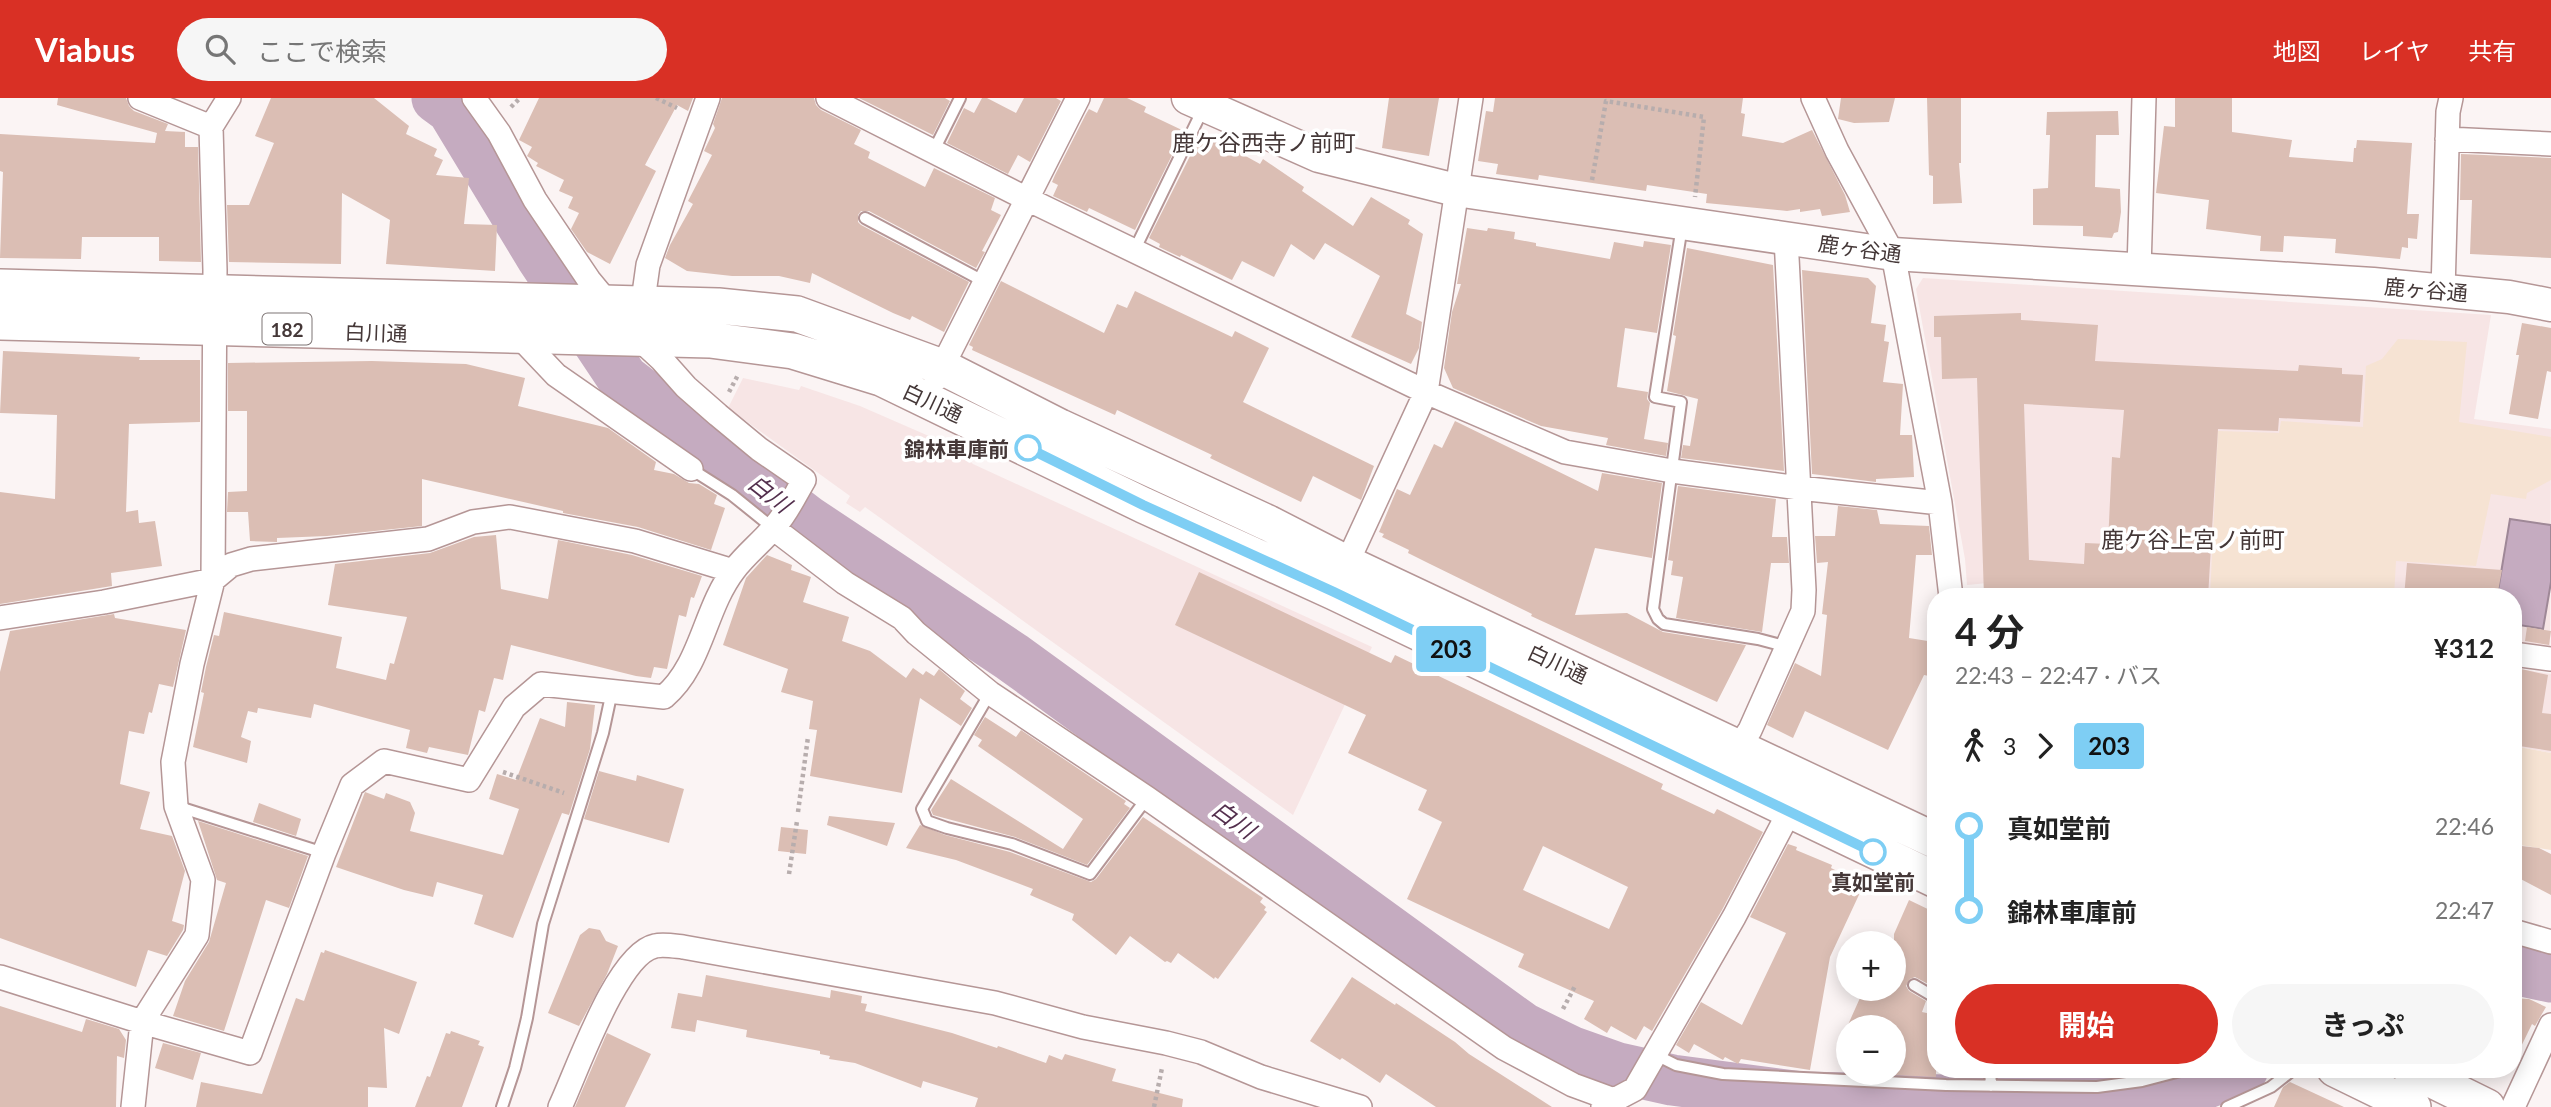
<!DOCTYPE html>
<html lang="ja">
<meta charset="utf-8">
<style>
:root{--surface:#fff;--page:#f6f6f6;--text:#222;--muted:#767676;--accent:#d93025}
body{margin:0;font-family:Lato,"Noto Sans JP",sans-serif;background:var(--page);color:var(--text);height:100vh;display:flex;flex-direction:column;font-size:26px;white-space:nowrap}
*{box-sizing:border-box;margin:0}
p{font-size:23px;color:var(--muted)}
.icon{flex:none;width:38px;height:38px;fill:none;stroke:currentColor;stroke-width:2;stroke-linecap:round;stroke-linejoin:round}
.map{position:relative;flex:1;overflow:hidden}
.side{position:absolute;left:1927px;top:490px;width:595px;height:490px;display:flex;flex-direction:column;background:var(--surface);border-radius:28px;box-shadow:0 4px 18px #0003}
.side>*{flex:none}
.badge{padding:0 14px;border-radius:5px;font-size:24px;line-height:46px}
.controls{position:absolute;left:1836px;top:833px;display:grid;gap:14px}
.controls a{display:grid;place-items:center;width:70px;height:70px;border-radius:50%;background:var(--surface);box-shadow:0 4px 18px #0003;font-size:35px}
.map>.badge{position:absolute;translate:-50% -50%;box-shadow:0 0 0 4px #fff}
.legs{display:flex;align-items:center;gap:10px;height:77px;padding:0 28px;font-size:23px}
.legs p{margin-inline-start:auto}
.headline{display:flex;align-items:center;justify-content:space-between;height:119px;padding:0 28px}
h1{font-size:38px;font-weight:700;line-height:52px}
.primary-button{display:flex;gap:14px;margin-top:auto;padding:14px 28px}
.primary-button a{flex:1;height:80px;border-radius:42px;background:var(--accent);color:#fff;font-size:28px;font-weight:700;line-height:80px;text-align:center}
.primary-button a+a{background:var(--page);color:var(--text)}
ul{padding:0 28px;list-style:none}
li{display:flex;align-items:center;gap:24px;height:84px;font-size:26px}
li i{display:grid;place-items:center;width:10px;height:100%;margin:0 9px;background:currentColor}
li i::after{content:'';width:18px;height:18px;margin:-9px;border:5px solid;border-radius:50%;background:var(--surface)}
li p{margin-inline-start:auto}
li:first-child i{background:linear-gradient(#0000 50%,currentColor 0)}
li:last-child i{background:linear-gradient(currentColor 50%,#0000 0)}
header{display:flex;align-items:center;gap:42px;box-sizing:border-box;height:98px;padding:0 35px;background:var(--accent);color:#fff}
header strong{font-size:33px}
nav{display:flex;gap:38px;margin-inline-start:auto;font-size:24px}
.search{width:490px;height:63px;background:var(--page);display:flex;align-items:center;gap:18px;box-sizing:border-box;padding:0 24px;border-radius:38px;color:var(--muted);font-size:26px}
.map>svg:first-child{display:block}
</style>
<header>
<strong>Viabus</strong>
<div class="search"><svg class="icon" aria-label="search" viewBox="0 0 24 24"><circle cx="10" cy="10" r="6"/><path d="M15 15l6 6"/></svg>ここで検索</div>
<nav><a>地図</a><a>レイヤ</a><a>共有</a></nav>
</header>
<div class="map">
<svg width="2551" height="1009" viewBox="0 0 2551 1009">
<rect width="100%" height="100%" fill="#fbf4f4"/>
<path fill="#f7e5e5" d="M1923 180 2491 217 2474 321 2551 331 2550 552 2513 548V499H2038L2029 481 1967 487 1965 461 1916 191Z
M743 280 799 292 801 288 860 308 954 349 973 366 1372 549 1293 717 865 409 860 414 846 405 850 398 728 310Z
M2513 570 2551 576V655L2513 648Z"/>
<path fill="#f6e3d3" d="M2398 241 2467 244 2459 324 2551 339V382L2527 395 2526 401 2491 396 2476 468 2396 463 2394 499H2210L2218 333 2279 335 2281 323 2363 329 2366 268 2382 261Z
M2513 648 2551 655V752L2513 746Z"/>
<path fill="#c5abc0" stroke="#9f8897" stroke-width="2" d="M2510 421 2551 427V484L2543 531 2513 526V499H2497Z"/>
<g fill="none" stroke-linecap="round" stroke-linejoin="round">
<path stroke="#c5abc0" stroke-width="51" d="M437 0 452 11 541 158 623 281 806 422 1012 559 1523 930 1570 953 1618 970 1672 982 1802 999 2097 1005 2175 994 2207 985 2243 971
M2513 871 2551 879"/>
</g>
<path fill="#dbbeb4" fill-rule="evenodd" d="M58 0H126L129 8 134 13 168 26 165 33 185 34V49H198L201 164 159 163V139H82L81 161 0 160 3 74 0 73V36L155 45 157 35 57 7Z
M271 0H374L409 28 406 36 437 51 434 58 443 62 436 77 469 80 464 126 497 127 495 173 386 166 390 122 342 95 341 166 229 164 227 107H249L274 45 255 38Z
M539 0H693L688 13 677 7 645 67 656 73 610 166 587 154 571 131 579 115 568 110 573 99 559 93 564 82 536 68 538 65 527 58 532 49 519 42Z
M722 0H814L816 7 821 12 861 32 854 46 870 54 868 60 925 89 934 70 995 100 991 112 1001 117 982 153 985 154 976 170 869 113H861L858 117V124L861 127 969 184 944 234 912 218 910 222 893 215 812 175 810 185 779 178H732L687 173 665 160 670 147 693 106 688 103 712 57 704 53 715 30 713 26Z
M859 0H945L950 3 933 37Z
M982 0H987L1016 15 1024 0H1056L1061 3 1030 64 1018 57 1008 76 947 45 964 10 974 15Z
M1104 0H1127L1146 9 1144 14 1184 33 1135 132 1089 110 1087 114 1053 98 1058 87 1052 84 1055 77 1086 16 1089 11 1097 15Z
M1389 0H1439L1429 58 1382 50Z
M1495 0H1743L1741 15 1745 16 1742 38 1783 45 1812 32 1845 97 1850 114 1822 118 1820 111 1800 114V111L1787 113 1706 105 1707 96 1647 87 1646 93 1539 77 1538 82 1496 76 1498 66 1478 63 1486 13 1493 14Z
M1841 0H1895L1889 24 1854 25 1838 21Z
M1927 0H1961V65H1959L1962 105 1933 106V78L1929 77Z
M2175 0H2232V34L2292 42 2289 59 2353 64 2354 50H2356L2357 42 2412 45 2407 116H2419L2417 141 2408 140V150L2402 149 2400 161 2335 155 2336 141 2284 138 2283 154 2260 153 2261 138 2206 131 2209 102 2156 95 2164 28 2175 29Z
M2118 13 2119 37H2096L2095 89 2120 91 2121 114 2118 134 2114 135 2112 140 2083 138V128L2033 127V91L2048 90 2050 37H2046L2047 14Z
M1202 34 1260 66 1263 61 1304 89 1302 93 1353 128 1371 99 1410 122 1408 126 1423 136 1406 216 1422 224 1419 250 1411 266 1351 239 1380 178 1325 145 1314 162 1291 146 1274 179 1242 163 1232 182 1181 157 1180 159 1159 149 1160 146 1149 140Z
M2461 56 2551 60V160L2470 156 2472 102H2460Z
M1467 130 1487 133 1488 130 1515 134 1514 141 1536 145V148L1610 161 1614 144 1643 149 1644 143 1671 147 1657 235 1625 230 1617 289 1648 294 1647 301 1650 305 1644 341 1668 345 1666 358 1606 347 1608 340 1541 328 1453 290 1444 270 1452 214 1461 186H1457Z
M1687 150 1773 167 1784 373 1681 360 1683 347 1690 348 1698 301 1667 293 1676 238 1673 237Z
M1802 172 1868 180 1876 188 1871 225 1886 227 1884 243 1889 244 1883 284 1903 286 1900 337H1912L1914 379 1876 381V384L1812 376Z
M1001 183 1104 235 1117 206 1127 210 1135 193 1232 239 1235 233 1269 250 1243 304 1374 368 1361 402 1313 378 1301 404 1210 360 1212 357 1117 312 1115 317 972 252 973 249 969 247Z
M2021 215V222L2098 227 2095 263 2298 273 2299 267 2342 270V276L2363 277 2360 324 2279 320 2278 333 2218 331 2208 499H1984L1977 280 1942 281 1941 239H1934V218ZM2024 306 2124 312 2120 360 2112 359 2108 446 2085 445 2084 466 2029 462Z
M2522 225 2551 230V274L2547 273 2538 321 2509 316 2519 257H2516Z
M3 253 140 259 139 262H200V324L129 326 126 414 138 412 139 425 155 423 162 468 111 475 112 488 0 506V394L55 401 57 317 0 315Z
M372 263 466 266 525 280 518 308 608 330 656 364 654 372 674 376 689 385 699 386 717 397 714 406 725 410 711 452 638 429 563 415V413L422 381V428L327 438 277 440V444L250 443 248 414H227L228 394 247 393V313H228V265Z
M1455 323 1598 393 1602 375 1662 385 1652 460 1595 450 1575 517 1627 515 1663 534 1746 547 1717 604 1531 518 1532 516 1428 465 1408 455 1409 452 1382 439 1384 436 1379 434 1397 391 1410 397 1434 346 1442 350Z
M1678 388 1776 401 1772 439H1787L1789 465H1771L1762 534 1676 520 1683 479 1671 477 1673 463 1668 462Z
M1838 408 1877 412 1880 426 1929 428 1932 457H1916L1909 540 1934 544 1929 578 1924 577 1888 652 1805 613 1793 640 1767 627 1795 565 1821 578 1827 517 1822 516 1828 464 1817 465 1815 438H1835Z
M496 437 501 491 548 501 558 442 632 457 702 478 694 500 691 499 686 519 679 517 667 571 654 569 651 580 636 578 511 547 503 582 494 580 485 614 479 612 468 657 429 649 427 655 406 650 410 632 314 606 311 620 258 610 257 615 248 613 241 639 251 643 247 665 193 649 204 595 201 594 206 569 214 537 219 538 224 514 342 539 336 570 386 582 390 565 394 566 407 519 328 507 335 466 430 455 474 439Z
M767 457 792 467 791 472 811 479 803 504 849 519 842 543 870 553 906 580 913 570 923 577 926 573 934 578 939 571 965 593 960 601 972 610 961 628 920 600 902 695 810 678 817 632 809 631 813 603 781 594 788 571 723 547 746 480Z
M2407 465 2502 472 2497 499H2404Z
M1199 474 1391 565 1395 557 1663 686 1661 691 1714 716 1717 711 1763 734 1722 812 1652 933 1644 928 1636 942 1611 928 1607 935 1584 921 1594 903 1518 869 1524 856 1407 801 1442 724 1418 712 1427 692 1348 655 1366 617 1175 527ZM1543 748 1628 789 1609 831 1523 792Z
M114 516 115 520 186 532 173 589 159 586 152 615 149 614 144 636 129 633 120 686 150 694 140 731 172 738 185 773 172 823 184 827 183 832 167 858 148 852 136 889 0 840V574L10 533Z
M2527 529 2551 533 2549 547 2525 543Z
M2521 571 2548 577 2542 615 2551 616V653L2513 647V601L2516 602Z
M567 604 595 607 590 651 569 717 562 715 513 840 474 826 483 797 437 784 433 799 404 792 336 769 365 694 384 701 386 695 410 704 415 715 410 733 503 757 519 711 489 701 497 676 516 682 540 620 565 629Z
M985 619 1016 639 1021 632 1126 703 1124 706 1130 710 1087 767 1015 739 933 717 931 712 951 681 1063 751 1083 721 978 648 982 642 974 637Z
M599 673 636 683 637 677 684 691 669 745 584 721Z
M259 705 301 721 296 738 253 724Z
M829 718 895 725 887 748 827 727Z
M1143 719 1263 800 1260 804 1266 809 1264 812 1267 814 1218 881 1215 879 1214 881 1178 855 1171 865 1167 863 1165 864 1130 838 1116 857 1072 822 1074 816 1030 797 1033 791 956 762 906 750 920 727 945 737 1010 754 1091 784 1096 781Z
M198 723 308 758 289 810 266 802 224 933 173 918 185 883 209 844 226 785 217 782Z
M781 729 808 732 806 756 778 753Z
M1788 746 1797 749 1796 752 1832 767 1831 770 1864 786 1830 859 1810 972 1741 961 1738 966 1725 959 1723 962 1694 946 1689 955 1676 947 1701 904 1742 927 1786 835 1750 819Z
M2513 747 2539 750 2551 756V797L2513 777Z
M1909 802 1936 815V878L1932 888 1915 879 1910 881 1906 888 1909 893 1926 903 1922 914 1936 917V979L1894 977V929H1847L1864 891H1894V836Z
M589 830 600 832 606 843 618 848 607 876 579 928 548 915 580 837Z
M325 852 417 884 399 936 384 930 387 990 368 989V1009H196L201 984 262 996 296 900 304 903 321 854 324 855Z
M706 877 830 900 831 892 862 898 861 905 867 906 865 913 952 935 997 950 998 948 1046 965 1049 957 1062 962 1065 956 1116 971 1112 983 1183 1001 1182 1009H975L978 1000 923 983 921 990 855 965 829 961 830 958 820 956V953L746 939 747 932 697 922 695 934 671 930 678 895 702 899Z
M1352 879 1395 907 1396 905 1455 944 1469 956 1552 1009H1436L1386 976 1380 985 1342 960 1340 962 1310 943Z
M2513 900 2529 901 2546 909 2535 928 2532 926 2513 965Z
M0 908 82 934 86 921 119 931 126 942 124 960 117 958 116 1009H0Z
M451 933 480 943 478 947 484 949 462 1009H415L427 978 430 979 446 935 450 936Z
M607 935 651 956 625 1009H575Z
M163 945 201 955 193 982 155 970Z
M2290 984 2344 1009H2274L2283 989Z"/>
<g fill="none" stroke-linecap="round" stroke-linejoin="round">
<defs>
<path id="lane" d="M933 54 960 0
M865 120 985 184
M1682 128 1655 299 1681 304 1653 511 1658 521 1664 526 1758 541 1788 549
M1134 153 1203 11
M691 371 732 397 773 430
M990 595 922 711 927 723 947 730 1012 746 1090 776 1147 700
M176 708 324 755
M1914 887 1936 900
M1654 956 1676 967 1723 976 1946 987 2097 989 2142 983 2188 971
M1990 971 1991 988
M502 1009 515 970 527 920 543 826 603 635 612 593
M2227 1009 2271 989 2294 971"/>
<path id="street" d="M140 0 211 29
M474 0 499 35 535 102 589 182 613 211
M828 0 1027 101 1426 294 1565 354 1672 373 1799 390 1940 405
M1813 0 1837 53 1893 156 1940 405 1951 499
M2447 41 2551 46
M2139 172 2144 0
M2443 193 2448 14 2451 0
M641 217 648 167 708 0
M519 238 556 277 691 371
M936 281 1078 0
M773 430 845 485 902 520 916 535 990 595 1147 700 1504 950 1573 987 1614 1002
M1341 478 1426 294 1471 0
M0 520 104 504 213 482 215 172 211 29 229 0
M2513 556 2551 561
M1738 650 1750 632 1803 513 1804 492 1786 140
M2513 833 2551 844
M0 879 142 924 250 955 324 755 352 687 384 663 469 682 514 609 541 586 664 599C702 567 704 511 734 472 746 456 762 444 775 428 787 415 795 397 804 382L759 351 718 317 686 289 662 262 635 237
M1603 1008 1635 991 1734 819 1796 701
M133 1009 142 924 197 837 203 782 176 708 173 664 192 566 213 482 231 467 251 461 428 441 473 424 510 419 635 443 733 473
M560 1009C577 973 617 856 655 848 663 846 674 848 683 849L995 905 1083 929 1166 945 1201 954 1261 979 1360 1009
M2513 1009 2551 927"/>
<path id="secondary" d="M1188 0 1319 58 1456 92 1893 156 2373 186 2509 199 2551 207"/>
<path id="primary" d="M0 189 718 208 797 216 942 269 1060 329 1268 425 1346 465 1936 743
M0 224 710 242 793 253 881 280 1143 407 1334 494 1936 782
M2335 971 2413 1009
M2410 971 2487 1009"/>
</defs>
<use href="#lane" stroke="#b59696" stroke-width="14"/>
<use href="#street" stroke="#b59696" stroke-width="26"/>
<use href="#secondary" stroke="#b59696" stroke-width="35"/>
<use href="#primary" stroke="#b59696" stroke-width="38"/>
<path stroke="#b7adad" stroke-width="4.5" stroke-dasharray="3.5 3.5" stroke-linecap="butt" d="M656 0 677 10
M511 9 520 0
M1592 82 1606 3 1704 19 1695 99
M729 294 738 277
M503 674 564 695
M798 714 808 639
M789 776 797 723
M1563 911 1575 888
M1154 1009 1162 970"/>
<use href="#lane" stroke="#fff" stroke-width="10"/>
<use href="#street" stroke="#fff" stroke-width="23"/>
<use href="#secondary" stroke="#fff" stroke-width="32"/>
<use href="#primary" stroke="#fff" stroke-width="35"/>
</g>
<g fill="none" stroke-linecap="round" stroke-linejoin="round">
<defs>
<path id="line-1" d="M1028 350 1143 407 1334 494 1873 754"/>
</defs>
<use href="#line-1" stroke="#fff" stroke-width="16"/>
<use href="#line-1" stroke="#7ecef4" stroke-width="10"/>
</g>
<g fill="#fff" stroke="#7ecef4" stroke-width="3.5">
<circle cx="1028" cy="350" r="12"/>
<circle cx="1873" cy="754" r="12"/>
</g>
<g text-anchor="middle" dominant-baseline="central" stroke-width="7" stroke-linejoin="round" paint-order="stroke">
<rect fill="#fff" stroke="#7d7474" stroke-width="2" x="262.5" y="215.5" width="49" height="31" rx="5"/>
<g font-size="19" font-weight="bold" fill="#453838">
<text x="287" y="231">182</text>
</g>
<g font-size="21" fill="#453838" stroke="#fff">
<text transform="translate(1860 150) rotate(8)">鹿ヶ谷通</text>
<text transform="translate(2426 191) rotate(5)">鹿ヶ谷通</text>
<text transform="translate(376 234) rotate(2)">白川通</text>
<text transform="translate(933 304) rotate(25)">白川通</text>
<text transform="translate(1558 565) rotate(25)">白川通</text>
</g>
<g font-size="21" font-weight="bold" fill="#453838" stroke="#fff" text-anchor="end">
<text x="1009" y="350">錦林車庫前</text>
<text x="1873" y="783" text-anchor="middle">真如堂前</text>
</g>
<g font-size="23" fill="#453838" stroke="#fff">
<text x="1264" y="44">鹿ケ谷西寺ノ前町</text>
<text x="2193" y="441">鹿ケ谷上宮ノ前町</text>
</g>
<g font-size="23" font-style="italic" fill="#532f4d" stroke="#fff">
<text transform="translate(770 395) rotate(38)">白川</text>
<text transform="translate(1234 721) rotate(36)">白川</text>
</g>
</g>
</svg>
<div class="controls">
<a>+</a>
<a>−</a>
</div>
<b class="badge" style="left:1451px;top:551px;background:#7ecef4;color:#111">203</b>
<section class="side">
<div class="headline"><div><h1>4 分</h1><p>22:43 – 22:47 · バス</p></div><b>¥312</b></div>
<div class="legs"><svg class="icon" aria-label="walk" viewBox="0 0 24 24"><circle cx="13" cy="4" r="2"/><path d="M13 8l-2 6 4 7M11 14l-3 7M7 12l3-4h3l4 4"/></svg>3<svg class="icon" aria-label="forward" viewBox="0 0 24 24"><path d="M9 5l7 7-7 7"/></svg><b class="badge" style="background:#7ecef4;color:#111">203</b></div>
<ul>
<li><i style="color:#7ecef4"></i><b>真如堂前</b><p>22:46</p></li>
<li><i style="color:#7ecef4"></i><b>錦林車庫前</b><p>22:47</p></li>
</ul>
<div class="primary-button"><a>開始</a><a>きっぷ</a></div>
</section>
</div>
